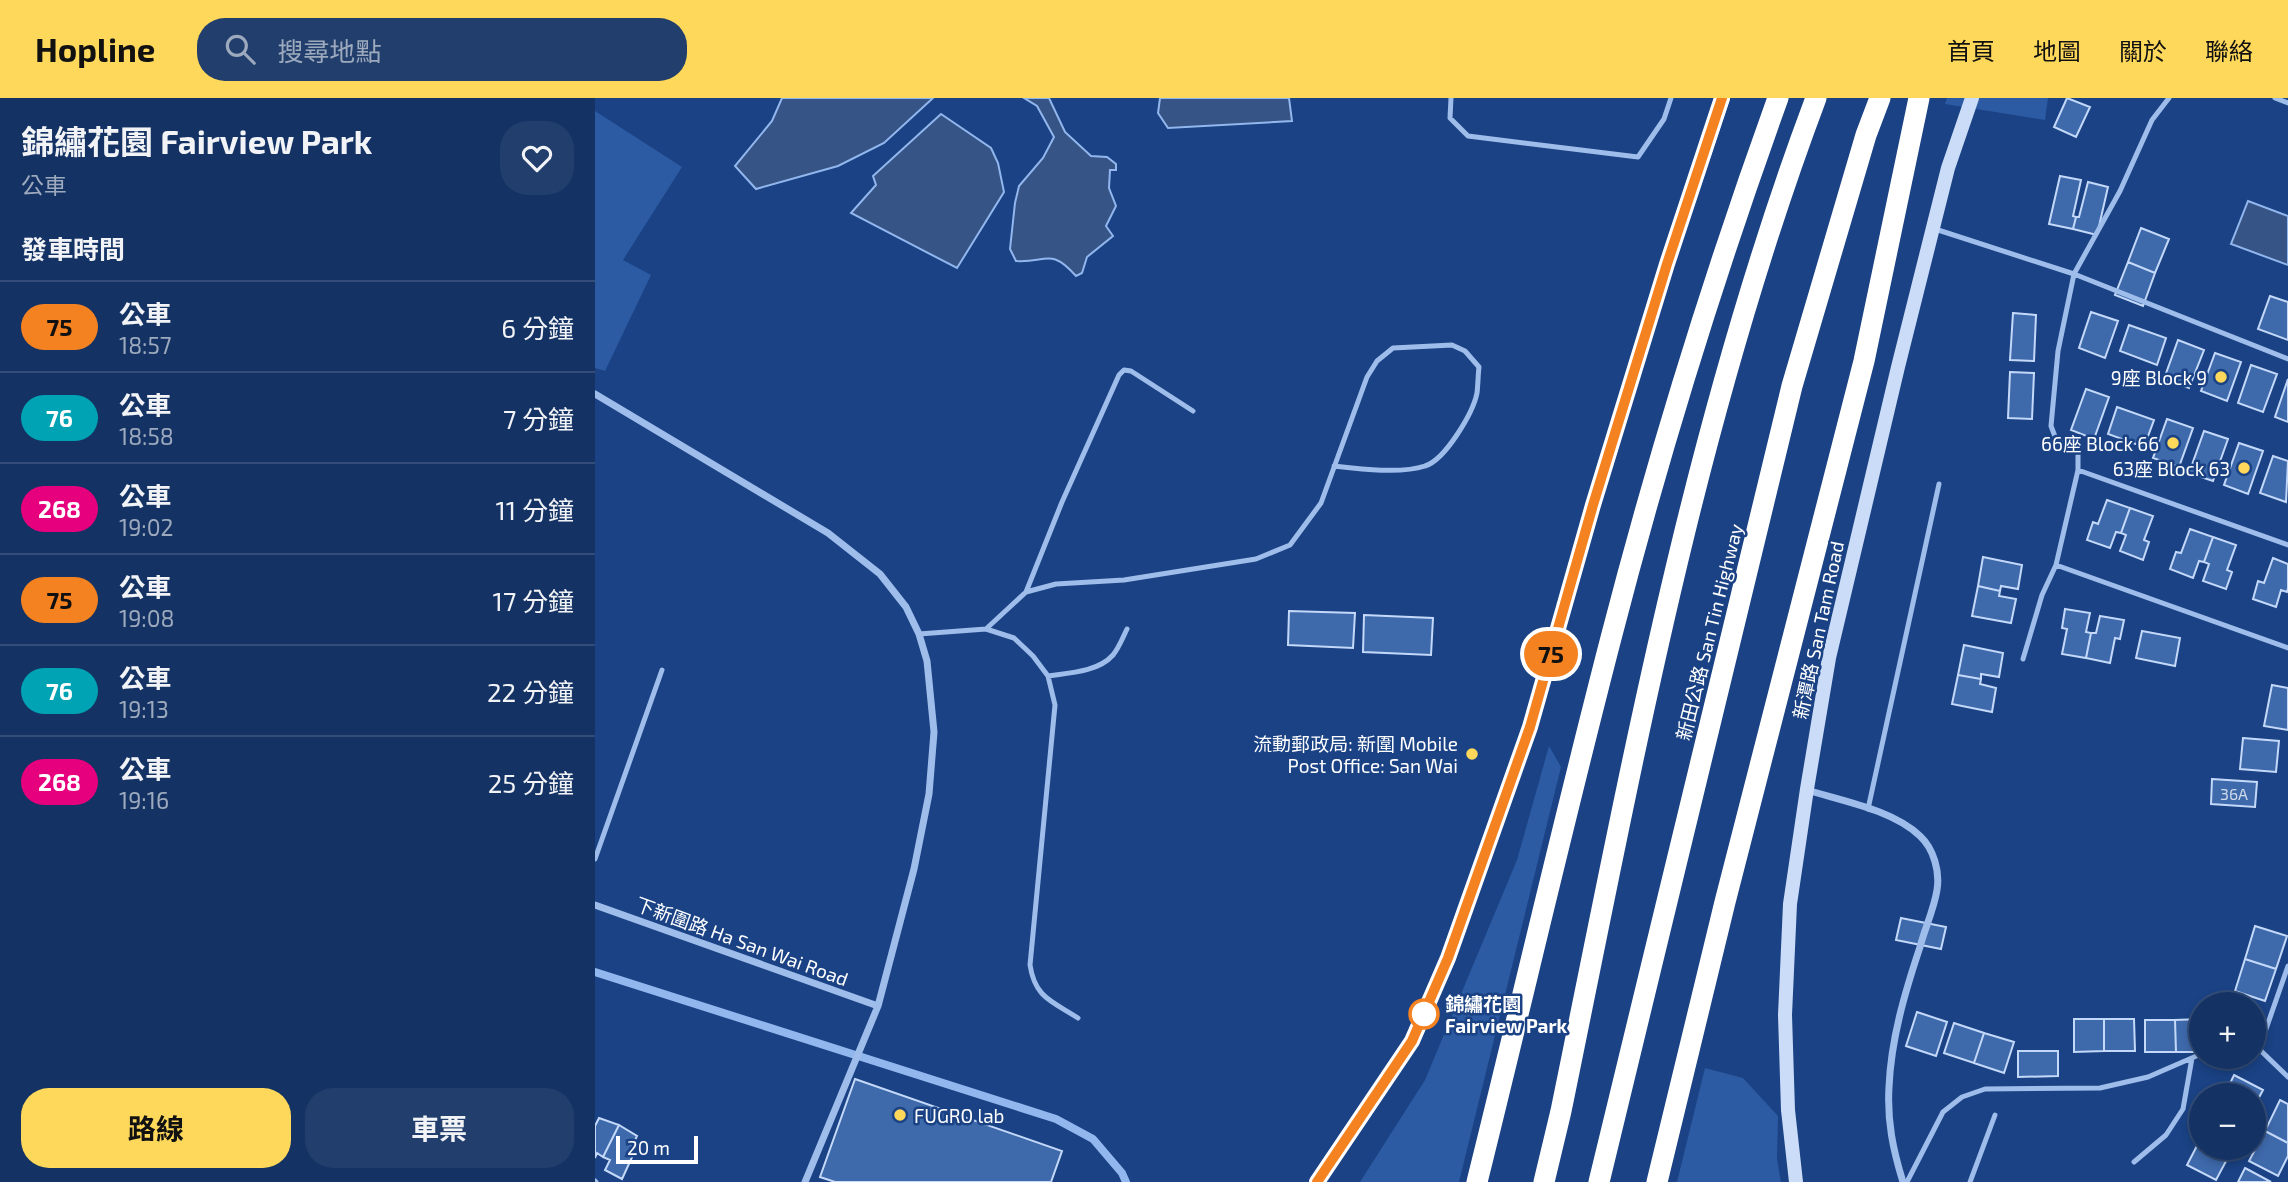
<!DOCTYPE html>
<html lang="zh-TW">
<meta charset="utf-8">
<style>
:root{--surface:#143263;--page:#213e6c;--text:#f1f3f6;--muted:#9daabe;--line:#334d78;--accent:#fed85a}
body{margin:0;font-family:"Exo 2","Noto Sans TC",sans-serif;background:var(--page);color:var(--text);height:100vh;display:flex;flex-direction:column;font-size:26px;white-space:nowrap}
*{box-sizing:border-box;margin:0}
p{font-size:23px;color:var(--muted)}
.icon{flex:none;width:38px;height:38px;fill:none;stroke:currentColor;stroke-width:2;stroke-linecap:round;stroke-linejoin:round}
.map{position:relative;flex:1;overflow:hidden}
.sheet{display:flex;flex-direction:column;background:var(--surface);width:595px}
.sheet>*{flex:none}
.badge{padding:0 14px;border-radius:23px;font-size:24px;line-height:46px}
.buttons{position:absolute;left:1594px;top:894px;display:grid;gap:14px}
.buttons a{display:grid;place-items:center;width:77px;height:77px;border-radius:50%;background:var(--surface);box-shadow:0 4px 10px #0003,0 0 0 2px var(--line);font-size:35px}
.scale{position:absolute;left:21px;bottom:18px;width:82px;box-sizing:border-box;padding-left:7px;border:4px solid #fff;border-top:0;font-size:19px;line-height:24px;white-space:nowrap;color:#fff;-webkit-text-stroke:5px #1a4284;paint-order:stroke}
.map>.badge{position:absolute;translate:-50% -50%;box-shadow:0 0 0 4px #fff}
h2{padding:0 21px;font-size:26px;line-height:63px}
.round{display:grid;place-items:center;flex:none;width:74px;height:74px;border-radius:28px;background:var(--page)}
.head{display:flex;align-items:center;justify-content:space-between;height:119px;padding:0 21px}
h1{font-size:33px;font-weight:700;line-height:52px}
.button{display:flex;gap:14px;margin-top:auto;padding:14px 21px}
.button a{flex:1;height:80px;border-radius:28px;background:var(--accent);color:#111;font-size:28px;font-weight:700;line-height:80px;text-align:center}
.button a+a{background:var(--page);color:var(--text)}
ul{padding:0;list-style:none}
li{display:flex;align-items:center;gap:21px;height:91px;padding:0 21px;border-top:2px solid var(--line)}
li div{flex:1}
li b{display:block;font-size:26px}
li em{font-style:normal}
li .badge{min-width:77px;font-weight:700;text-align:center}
header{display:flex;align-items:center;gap:42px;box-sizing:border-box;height:98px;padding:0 35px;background:var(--accent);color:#111}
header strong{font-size:33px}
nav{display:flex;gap:38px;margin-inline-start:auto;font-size:24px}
.search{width:490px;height:63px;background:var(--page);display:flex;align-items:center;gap:18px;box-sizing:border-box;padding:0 24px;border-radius:28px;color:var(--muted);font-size:26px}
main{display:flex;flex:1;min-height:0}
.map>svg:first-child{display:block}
</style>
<header>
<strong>Hopline</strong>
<div class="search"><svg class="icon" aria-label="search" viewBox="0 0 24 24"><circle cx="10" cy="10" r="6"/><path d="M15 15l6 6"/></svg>搜尋地點</div>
<nav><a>首頁</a><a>地圖</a><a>關於</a><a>聯絡</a></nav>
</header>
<main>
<section class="sheet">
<div class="head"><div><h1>錦繡花園 Fairview Park</h1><p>公車</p></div><a class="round"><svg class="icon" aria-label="heart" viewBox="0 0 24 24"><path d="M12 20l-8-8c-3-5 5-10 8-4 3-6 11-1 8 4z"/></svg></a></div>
<h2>發車時間</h2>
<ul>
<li><span class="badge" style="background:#f58220;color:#111">75</span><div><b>公車</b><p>18:57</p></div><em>6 分鐘</em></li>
<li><span class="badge" style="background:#00a3b4;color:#fff">76</span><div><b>公車</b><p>18:58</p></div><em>7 分鐘</em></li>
<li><span class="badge" style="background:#e6007e;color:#fff">268</span><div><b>公車</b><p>19:02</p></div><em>11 分鐘</em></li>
<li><span class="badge" style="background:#f58220;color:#111">75</span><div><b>公車</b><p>19:08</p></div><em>17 分鐘</em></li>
<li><span class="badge" style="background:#00a3b4;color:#fff">76</span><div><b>公車</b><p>19:13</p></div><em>22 分鐘</em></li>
<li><span class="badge" style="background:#e6007e;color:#fff">268</span><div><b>公車</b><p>19:16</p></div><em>25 分鐘</em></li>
</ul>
<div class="button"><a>路線</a><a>車票</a></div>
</section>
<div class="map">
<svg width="1693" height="1084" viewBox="0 0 1693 1084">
<rect width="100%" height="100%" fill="#1a4284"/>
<path fill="#2c5ba3" d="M1352 0H1453L1450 22 1350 6Z
M0 13 87 69 28 162 56 177 10 273 0 270Z
M954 648 966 669 864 1084H765L830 982 922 762Z
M1110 970 1148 980 1183 1018 1182 1061 1186 1084H1082Z"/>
<path fill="#365485" stroke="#92b7ee" stroke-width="2" d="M187 0H338L289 45 243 68 161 91 140 68 177 23Z
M429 0H454L470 34 496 58 512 59 521 66V72H515L514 90 521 108 511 128 518 138 492 159 487 175 481 178C455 149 452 165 421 163L415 151 420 105 424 88 448 60 459 39 442 8Z
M565 0H694L697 23 573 30 563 15Z
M346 16 396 50 403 65 409 94 362 170 256 115 281 87 278 78Z
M1653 103 1693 118V167L1636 146Z"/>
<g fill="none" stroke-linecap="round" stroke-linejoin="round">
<path stroke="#92b7ee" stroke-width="8" d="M0 874 461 1021 498 1041 527 1075 531 1084"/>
</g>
<path fill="#3e69ab" stroke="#c4d9f9" stroke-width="2" d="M1472 0 1495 9 1481 39 1459 29Z
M1465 78 1486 82 1478 118 1481 119 1478 131 1454 126Z
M1493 84 1513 89 1502 137 1478 131 1481 119H1484Z
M1546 130 1574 141 1560 175 1533 164Z
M1533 164 1560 175 1548 208 1520 197Z
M1675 198 1693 204V242L1663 231Z
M1496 214 1523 223 1510 260 1484 250Z
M1418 215 1441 217 1439 263 1415 262Z
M1534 227 1571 240 1562 267 1525 253Z
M1583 242 1609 252 1594 290 1569 281Z
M1620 255 1646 264 1632 303 1606 293Z
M1656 267 1682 276 1668 314 1643 305Z
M1415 274 1439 275 1437 321 1413 320Z
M1693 281V324L1680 319Z
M1491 291 1514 299 1499 341 1476 332Z
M1522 309 1559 322 1549 349 1513 336Z
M1572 321 1598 330 1584 369 1558 360Z
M1609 333 1633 341 1618 383 1594 375Z
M1644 345 1668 353 1653 396 1629 387Z
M1678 358 1693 363 1691 404 1665 395Z
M1512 402 1535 410 1526 435 1521 434 1515 450 1492 442 1498 424 1503 426Z
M1535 410 1558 418 1549 442 1554 444 1548 462 1525 453 1531 437 1526 435Z
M1595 431 1618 439 1609 464 1604 463 1598 480 1575 471 1581 454 1586 455Z
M1618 439 1641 447 1632 472 1637 474 1631 491 1608 483 1614 466 1609 464Z
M1388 459 1427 467 1423 491 1406 488 1405 493 1383 488Z
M1678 460 1693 466V490L1692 494 1686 492 1681 509 1658 501 1663 483 1669 485Z
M1383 488 1405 493 1404 498 1421 501 1416 525 1377 518Z
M1470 511 1495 515 1491 534 1496 535 1491 560 1467 556 1472 531 1467 530Z
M694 513 760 515 758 550 693 547Z
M769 517 838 520 836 557 768 554Z
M1505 518 1529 522 1525 541 1520 540 1515 565 1491 560 1496 535H1501Z
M1547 533 1585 540 1580 568 1541 560Z
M1369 547 1408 555 1404 579 1386 576V581L1363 577Z
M1363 577 1386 581 1385 586 1401 590 1397 614 1357 606Z
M1677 587 1693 590V632L1669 628Z
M1648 640 1684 643 1681 674 1645 671Z
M1617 681 1662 684 1660 709 1616 706Z
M1306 820 1351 829 1346 851 1301 842Z
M1660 828 1692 838 1681 871 1650 861Z
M1650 861 1681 871 1670 903 1640 893Z
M1322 914 1352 924 1341 958 1311 948Z
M1479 921H1509V953L1479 954Z
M1509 921H1539L1540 953H1509Z
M1606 921V954H1581L1580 922Z
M1550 922H1580L1581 954H1550Z
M1359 925 1389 935 1379 965 1349 955Z
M1389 935 1419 944 1409 975 1379 965Z
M1423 953H1463V978L1423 979Z
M1639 977 1668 992 1659 1009V998H1629Z
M260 981 467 1053 456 1084H240L225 1079Z
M1685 1002 1693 1006V1045L1670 1033Z
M4 1020 24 1027 8 1059 2 1055 0 1060V1028Z
M24 1027 42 1038 35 1053 39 1055 27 1081 10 1072 15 1062 8 1059Z
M1670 1033 1693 1045V1058L1683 1078 1654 1063Z
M1606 1040V1050L1637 1052 1621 1082 1592 1067Z
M1650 1070 1676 1084H1643Z"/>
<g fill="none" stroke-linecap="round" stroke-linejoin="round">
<path stroke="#9fbdeb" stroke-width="5" d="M856 0 855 20 873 38 1043 59 1069 21 1076 0
M1680 0 1693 5
M1340 131 1479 176 1693 261
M1483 372 1693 447
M1461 467 1693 550
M431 494 467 404 524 277 529 272 536 273 598 313
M391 531 419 540 438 558 453 578 460 607 435 867C440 900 457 903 483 920
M324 536 391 531 431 494 461 486 529 482 661 461 695 447 726 405 772 279 782 263 798 250 857 247 870 253 884 269C883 277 883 287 882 295 878 315 850 362 830 368 806 376 765 371 739 368
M1428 561 1447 497 1461 467 1483 372V355L1461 341 1456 328 1463 253 1479 176 1525 93 1557 22 1574 0
M453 578C474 575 503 574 518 557 524 550 528 539 532 531
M1273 711 1344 386
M0 761 67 572
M1693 868 1664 951 1693 979
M1539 1064 1571 1037 1588 1011 1597 960
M0 1083 1 1084
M1312 1084 1348 1014 1367 999 1390 991 1505 990 1553 979 1606 956
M1375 1084 1400 1017"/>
<path stroke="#9fbdeb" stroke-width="7" d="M0 296 233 435 285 476 311 509 324 536 332 563 339 634 334 696 319 771 283 908 210 1084
M1212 692C1248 703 1298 712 1325 738 1339 751 1345 774 1342 792 1339 811 1330 830 1325 849 1310 894 1296 941 1294 989 1292 1023 1298 1052 1308 1084
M0 807 283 908"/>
<path stroke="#cbdcf8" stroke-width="14" d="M722 1084 817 943 853 860 935 629 998 407 1072 166 1128 0
M1201 1084 1193 1012 1190 917 1195 806 1212 691 1234 560 1303 269 1353 70 1377 0"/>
<path stroke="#fff" stroke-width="21" d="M882 1084C927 903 969 721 1016 540 1063 358 1119 177 1183 0
M949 1084 966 1013C1036 672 1098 327 1221 0
M1004 1084 1197 288 1271 37 1285 0
M1062 1084 1130 804 1269 263 1324 0"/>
</g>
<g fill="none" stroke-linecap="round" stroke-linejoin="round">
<defs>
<path id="line" d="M722 1084 817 943 853 860 935 629 998 407 1072 166 1127 0"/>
</defs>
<use href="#line" stroke="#fff" stroke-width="16"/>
<use href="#line" stroke="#f58220" stroke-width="10"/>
</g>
<g fill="#fed85a" stroke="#1a4284" stroke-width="2.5">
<circle cx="1626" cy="279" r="7"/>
<circle cx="1578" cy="345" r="7"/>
<circle cx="1649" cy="370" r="7"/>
<circle cx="877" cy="656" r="7"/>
<circle cx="305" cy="1017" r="7"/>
</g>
<circle fill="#fff" stroke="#f58220" stroke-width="3.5" cx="829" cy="916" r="14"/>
<g text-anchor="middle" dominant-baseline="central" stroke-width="5" stroke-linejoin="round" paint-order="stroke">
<g font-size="16" fill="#cfdaea">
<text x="1639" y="695">36A</text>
</g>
<g font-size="19" fill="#fff" stroke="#1a4284" text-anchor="end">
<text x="1612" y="279">9座 Block 9</text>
<text x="1564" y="345">66座 Block 66</text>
<text x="1635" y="370">63座 Block 63</text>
<text x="863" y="645">流動郵政局: 新圍 Mobile<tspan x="863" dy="22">Post Office: San Wai</tspan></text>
<text x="319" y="1017" text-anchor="start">FUGRO lab</text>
</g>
<g font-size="19" fill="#fff" stroke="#1a4284">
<text transform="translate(1223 532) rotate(-78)">新潭路 San Tam Road</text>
<text transform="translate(1114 534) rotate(-76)">新田公路 San Tin Highway</text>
<text transform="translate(147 843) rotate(20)">下新圍路 Ha San Wai Road</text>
</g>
<g font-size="19" font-weight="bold" fill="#fff" stroke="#1a4284" text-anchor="start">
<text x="850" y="905">錦繡花園<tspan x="850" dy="22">Fairview Park</tspan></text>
</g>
</g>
</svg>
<div class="buttons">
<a>+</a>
<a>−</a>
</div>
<div class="scale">20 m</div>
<b class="badge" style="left:956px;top:556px;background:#f58220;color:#111">75</b>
</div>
</main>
